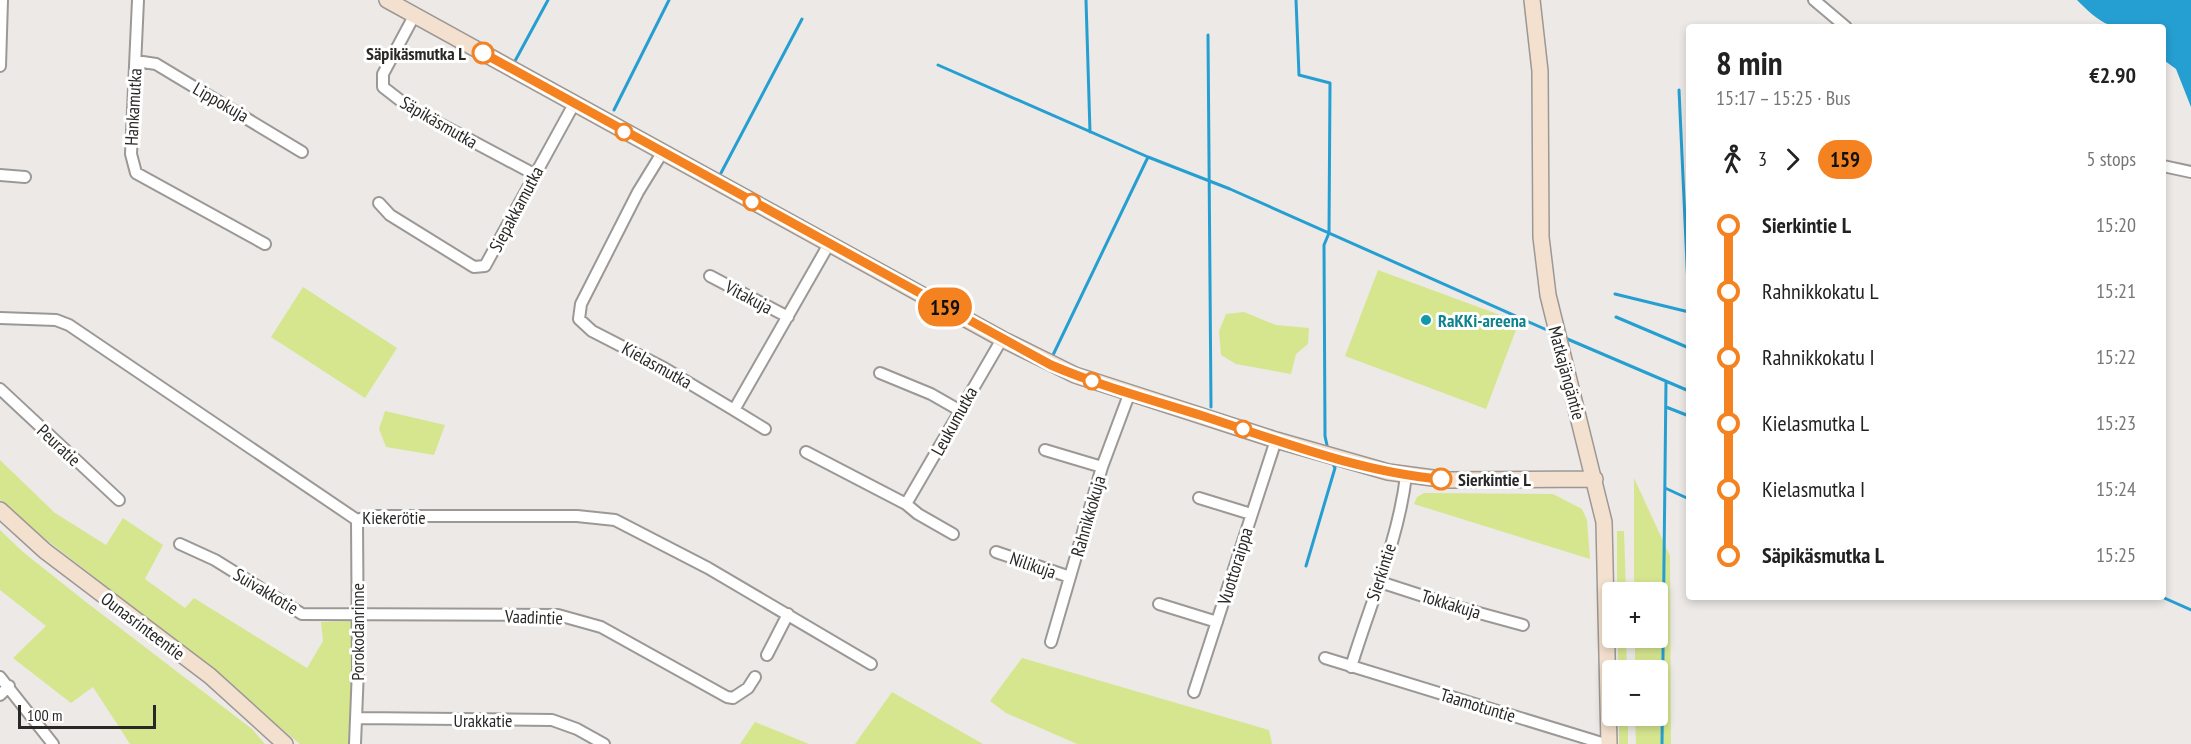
<!DOCTYPE html>
<meta charset="utf-8">
<style>
:root{--surface:#fff;--page:#f2f2f2;--text:#222;--muted:#767676}
body{margin:0;font-family:"PT Sans Narrow",sans-serif;background:var(--page);color:var(--text);height:100vh;display:flex;flex-direction:column;font-size:22px;white-space:nowrap}
*{box-sizing:border-box;margin:0}
p{font-size:20px;color:var(--muted)}
.icon{flex:none;width:33px;height:33px;fill:none;stroke:currentColor;stroke-width:2;stroke-linecap:round;stroke-linejoin:round}
.map{position:relative;flex:1;overflow:hidden}
.drawer{position:absolute;left:1686px;top:24px;width:480px;height:576px;display:flex;flex-direction:column;background:var(--surface);border-radius:6px;box-shadow:0 3px 9px #0003}
.drawer>*{flex:none}
.badge{padding:0 12px;border-radius:20px;font-size:21px;line-height:39px}
.controls{position:absolute;left:1602px;top:582px;display:grid;gap:12px}
.controls a{display:grid;place-items:center;width:66px;height:66px;border-radius:6px;background:var(--surface);box-shadow:0 3px 9px #0003;font-size:30px}
.scale{position:absolute;left:18px;bottom:15px;width:138px;box-sizing:border-box;padding-left:6px;border:3px solid #292827;border-top:0;font-size:16px;line-height:21px;white-space:nowrap;color:#292827;-webkit-text-stroke:4px #fff;paint-order:stroke}
.map>.badge{position:absolute;translate:-50% -50%;box-shadow:0 0 0 3px #fff}
.legs{display:flex;align-items:center;gap:9px;height:66px;padding:0 30px;font-size:20px}
.legs p{margin-inline-start:auto}
.headline{display:flex;align-items:center;justify-content:space-between;height:102px;padding:0 30px}
h1{font-size:33px;font-weight:800;line-height:45px}
ul{padding:0 30px;list-style:none}
li{display:flex;align-items:center;gap:21px;height:66px;font-size:22px}
li i{display:grid;place-items:center;width:9px;height:100%;margin:0 8px;background:currentColor}
li i::after{content:'';width:15px;height:15px;margin:-8px;border:4px solid;border-radius:50%;background:var(--surface)}
li p{margin-inline-start:auto}
li:first-child i{background:linear-gradient(#0000 50%,currentColor 0)}
li:last-child i{background:linear-gradient(currentColor 50%,#0000 0)}
.map>svg:first-child{display:block}
</style>
<div class="map">
<svg width="2191" height="744" viewBox="0 0 2191 744">
<rect width="100%" height="100%" fill="#ede9e7"/>
<path fill="#d6e68f" d="M1378 270 1519 322 1486 409 1345 356Z
M303 287 397 348 365 398 271 337Z
M1244 312 1276 325 1309 328 1308 344 1296 354 1291 374 1236 364 1221 355 1219 331 1226 314Z
M385 411 445 425 434 455 386 447 379 429Z
M0 460 55 513 106 545 123 518 163 545 145 579 185 608 194 598 307 668 323 641 321 622 352 621 357 718 350 744H300L194 655 11 512 0 500Z
M1634 478 1670 556 1671 744H1636L1635 716H1658V670H1635V638H1658V592H1634Z
M1424 493 1553 494 1582 509 1587 520 1590 559 1414 504 1417 497Z
M0 530 23 552 86 602 252 729 265 744H130L93 687 71 703 13 658 46 626 0 590Z
M1617 531H1624L1626 592H1617Z
M1618 638H1626L1627 670H1618Z
M1022 658 1269 730 1272 744H1077L1006 713 990 701Z
M892 692 983 744H855Z
M1619 716H1628V744H1619Z
M755 722 809 744H740Z"/>
<path fill="#259fd1" d="M2077 0H2191V107L2176 69 2165 61 2163 27C2117 27 2111 35 2077 0Z"/>
<g fill="none" stroke-linecap="round" stroke-linejoin="round">
<path stroke="#259fd1" stroke-width="3" d="M1086 0 1090 132
M1296 0 1299 75 1330 83 1329 233 1324 245 1325 436 1328 450
M1208 35 1211 407
M515 61 548 0
M938 65 1148 157 1230 189 1547 330
M1679 90 1689 308
M614 110 669 0
M721 173 802 19
M1615 294 1689 312
M1616 317 1689 348
M1565 338 1689 391
M1053 355 1148 157
M1666 407 1689 416
M1665 488 1689 499
M1306 566 1335 468 1332 462
M2162 597 2191 610
M1662 744 1666 381"/>
<defs>
<path id="street" d="M138 0 131 154 136 173 265 244
M1814 0 1846 27
M414 16 383 74V87L410 108 534 174
M136 61 156 64 302 152
M0 66 2 0
M662 153 638 192 581 304 579 319 592 331 664 368 734 410 829 244
M2163 166 2191 172
M0 175 25 177
M379 203 390 215 474 267 485 266 574 104
M710 276 788 317
M0 318 56 320 69 325 357 520 370 516H577L615 520 708 568 871 664
M880 373 931 394 959 410
M0 389 119 500
M734 410 765 429
M1045 450 1102 467
M806 452 906 504 918 514 953 534
M1199 498 1251 514
M906 504 1002 339
M180 544 215 560 302 614 558 615 601 627 727 697 733 698 748 688 755 677
M996 552 1070 577
M1380 582 1457 607 1523 625
M1159 604 1217 622
M1051 642 1102 467 1130 392
M767 655 788 614
M1325 658 1605 744
M1351 667C1370 604 1398 542 1406 476
M0 677 53 744
M1194 692 1276 440
M0 695 9 686
M357 718 552 720 577 729 604 744
M355 744 358 669 357 520"/>
<path id="secondary" d="M387 0 1002 339 1075 375 1276 440 1388 472 1448 480 1595 479
M1532 0 1540 71 1541 237 1548 295 1604 522 1609 744
M0 510 45 551 210 676 285 744"/>
</defs>
<use href="#street" stroke="#9c9896" stroke-width="14"/>
<use href="#secondary" stroke="#9c9896" stroke-width="18"/>
<use href="#street" stroke="#fff" stroke-width="10"/>
<use href="#secondary" stroke="#f4e0ce" stroke-width="15"/>
</g>
<g fill="none" stroke-linecap="round" stroke-linejoin="round">
<defs>
<path id="line-1" d="M483 53 1051 365C1100 386 1152 400 1203 416 1280 441 1360 472 1441 479"/>
</defs>
<use href="#line-1" stroke="#fff" stroke-width="14"/>
<use href="#line-1" stroke="#f58220" stroke-width="9"/>
</g>
<g fill="#fff" stroke="#f58220" stroke-width="3">
<circle cx="483" cy="53" r="10"/>
<circle cx="624" cy="132" r="8"/>
<circle cx="752" cy="202" r="8"/>
<circle cx="1092" cy="381" r="8"/>
<circle cx="1243" cy="429" r="8"/>
<circle cx="1441" cy="479" r="10"/>
</g>
<circle fill="#0f9aa8" stroke="#fff" stroke-width="2" cx="1426" cy="320" r="6"/>
<g text-anchor="middle" dominant-baseline="central" stroke-width="6" stroke-linejoin="round" paint-order="stroke">
<g font-size="18" font-weight="bold" fill="#292827" stroke="#fff" text-anchor="end">
<text x="466" y="53">Säpikäsmutka L</text>
<text x="1458" y="479" text-anchor="start">Sierkintie L</text>
</g>
<g font-size="18" fill="#292827" stroke="#fff">
<text transform="translate(221 102) rotate(30)">Lippokuja</text>
<text transform="translate(133 107) rotate(-87)">Hankamutka</text>
<text transform="translate(439 122) rotate(30)">Säpikäsmutka</text>
<text transform="translate(516 209) rotate(-62)">Siepakkamutka</text>
<text transform="translate(749 297) rotate(28)">Vitakuja</text>
<text transform="translate(657 365) rotate(29)">Kielasmutka</text>
<text transform="translate(1567 373) rotate(75)">Matkajängäntie</text>
<text transform="translate(954 421) rotate(-61)">Leukumutka</text>
<text transform="translate(59 445) rotate(43)">Peuratie</text>
<text transform="translate(1088 516) rotate(-74)">Rahnikkokuja</text>
<text x="394" y="517">Kiekerötie</text>
<text transform="translate(1033 565) rotate(19)">Nilikuja</text>
<text transform="translate(1235 566) rotate(-73)">Vuottoraippa</text>
<text transform="translate(1381 572) rotate(-72)">Sierkintie</text>
<text transform="translate(266 591) rotate(31)">Suivakkotie</text>
<text transform="translate(1451 604) rotate(17)">Tokkakuja</text>
<text transform="translate(534 617) rotate(2)">Vaadintie</text>
<text transform="translate(143 626) rotate(37)">Ounasrinteentie</text>
<text transform="translate(357 632) rotate(-90)">Porokodanrinne</text>
<text transform="translate(1478 705) rotate(17)">Taamotuntie</text>
<text x="483" y="720">Urakkatie</text>
</g>
<g font-size="18" font-weight="bold" fill="#0d838f" stroke="#fff" text-anchor="start">
<text x="1438" y="320">RaKKi-areena</text>
</g>
</g>
</svg>
<div class="controls">
<a>+</a>
<a>−</a>
</div>
<div class="scale">100 m</div>
<b class="badge" style="left:945px;top:307px;background:#f58220;color:#111">159</b>
<section class="drawer">
<div class="headline"><div><h1>8 min</h1><p>15:17 – 15:25 · Bus</p></div><b>€2.90</b></div>
<div class="legs"><svg class="icon" aria-label="walk" viewBox="0 0 24 24"><circle cx="13" cy="4" r="2"/><path d="M13 8l-2 6 4 7M11 14l-3 7M7 12l3-4h3l4 4"/></svg>3<svg class="icon" aria-label="forward" viewBox="0 0 24 24"><path d="M9 5l7 7-7 7"/></svg><b class="badge" style="background:#f58220;color:#111">159</b><p>5 stops</p></div>
<ul>
<li><i style="color:#f58220"></i><b>Sierkintie L</b><p>15:20</p></li>
<li><i style="color:#f58220"></i><span>Rahnikkokatu L</span><p>15:21</p></li>
<li><i style="color:#f58220"></i><span>Rahnikkokatu I</span><p>15:22</p></li>
<li><i style="color:#f58220"></i><span>Kielasmutka L</span><p>15:23</p></li>
<li><i style="color:#f58220"></i><span>Kielasmutka I</span><p>15:24</p></li>
<li><i style="color:#f58220"></i><b>Säpikäsmutka L</b><p>15:25</p></li>
</ul>
</section>
</div>
